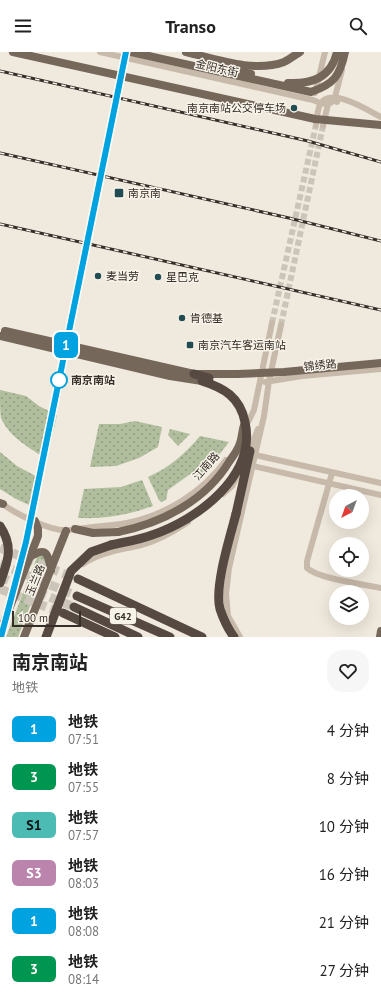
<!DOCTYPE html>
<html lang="zh">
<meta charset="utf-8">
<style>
:root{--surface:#fff;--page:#f6f6f6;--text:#222;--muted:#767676}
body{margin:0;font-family:"PT Sans","Noto Sans SC",sans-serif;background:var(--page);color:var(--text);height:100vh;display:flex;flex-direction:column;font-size:15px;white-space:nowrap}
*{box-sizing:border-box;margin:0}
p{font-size:13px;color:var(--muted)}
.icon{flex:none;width:22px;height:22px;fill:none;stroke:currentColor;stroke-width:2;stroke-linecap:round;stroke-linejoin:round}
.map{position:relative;height:585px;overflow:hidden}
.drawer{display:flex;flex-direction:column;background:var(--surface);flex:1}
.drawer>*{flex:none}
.badge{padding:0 8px;border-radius:6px;font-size:14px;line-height:26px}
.needle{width:26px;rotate:221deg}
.controls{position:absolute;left:329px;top:437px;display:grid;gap:8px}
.controls a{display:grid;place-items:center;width:40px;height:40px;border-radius:50%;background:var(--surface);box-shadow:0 4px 16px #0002;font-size:20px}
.scale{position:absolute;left:12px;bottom:10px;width:69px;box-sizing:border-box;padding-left:4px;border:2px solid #352e29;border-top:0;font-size:11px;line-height:14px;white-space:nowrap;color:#352e29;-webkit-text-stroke:3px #f8f3e9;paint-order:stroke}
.map>.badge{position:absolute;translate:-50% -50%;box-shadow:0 0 0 2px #fff}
.round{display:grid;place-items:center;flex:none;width:42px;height:42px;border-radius:16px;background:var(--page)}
.summary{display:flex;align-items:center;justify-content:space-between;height:68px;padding:0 12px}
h1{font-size:19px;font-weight:700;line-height:30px}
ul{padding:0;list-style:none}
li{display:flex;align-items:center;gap:12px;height:48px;padding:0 12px}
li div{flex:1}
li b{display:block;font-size:15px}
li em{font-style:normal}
li .badge{min-width:44px;font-weight:700;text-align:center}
header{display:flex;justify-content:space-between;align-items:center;height:52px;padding:0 12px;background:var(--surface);font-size:18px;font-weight:700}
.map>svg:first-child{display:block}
</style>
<header><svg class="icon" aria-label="menu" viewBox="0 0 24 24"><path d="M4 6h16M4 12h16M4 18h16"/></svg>Transo<svg class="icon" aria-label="search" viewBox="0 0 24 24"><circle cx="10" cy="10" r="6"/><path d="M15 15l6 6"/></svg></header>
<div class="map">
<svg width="381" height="585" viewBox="0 0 381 585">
<defs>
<pattern id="grass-dots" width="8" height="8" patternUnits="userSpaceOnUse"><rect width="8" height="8" fill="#b0be9e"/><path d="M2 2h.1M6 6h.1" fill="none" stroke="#909b81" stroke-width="1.8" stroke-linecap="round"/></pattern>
</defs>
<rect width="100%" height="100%" fill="#f0e9dd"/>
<path fill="url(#grass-dots)" d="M0 338 26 344 39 354 57 363 47 407C31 397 9 385 1 366 0 359 0 346 0 338Z
M135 369 162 375 158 395 139 406 116 414 90 415 99 372H120Z
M170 377 190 382 178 394 168 383Z
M200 384 229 390 208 417 199 426 193 420 168 438 166 448 161 450 159 448 148 425C169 416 186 401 200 384Z
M0 400 17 414 43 428 36 456 16 447 0 437Z
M142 428 153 454C127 463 106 467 78 466L84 437 121 435Z
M43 503 47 510 18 585H6L37 505Z"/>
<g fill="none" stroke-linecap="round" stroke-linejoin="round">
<path stroke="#cbc4b9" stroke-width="6" stroke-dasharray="6 3" stroke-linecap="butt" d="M272 271 316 73
M281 273 323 74"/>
<path stroke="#cbc4b9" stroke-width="9" stroke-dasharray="9 4.5" stroke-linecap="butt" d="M0 496 77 527
M0 512 77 544
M0 525 74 555
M0 537 62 561"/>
<path stroke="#c8baaa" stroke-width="6" d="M100 0 313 48 320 51 328 52
M315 41 325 0
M337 50 335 45 342 18
M316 73C317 67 317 56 321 51 332 35 369 59 381 65
M323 74 328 52 332 50
M265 330 302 324 381 317
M246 374 254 358 272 271
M248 402 258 377
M255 403 381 431
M253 414 381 443
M332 421 307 509V516C319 527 363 532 381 536
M223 442 232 434 243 414
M0 450C14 461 52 481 70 478
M79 477C95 474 111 474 127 471 166 463 203 440 226 408
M83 512C100 500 121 498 141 493 158 489 173 480 188 470
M240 585 228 564 226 542 229 516 264 364 269 329 281 273"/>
<path stroke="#76675b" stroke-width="8" d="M186 0C216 7 254 21 284 10 290 7 295 3 300 0
M0 451 3 452
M75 477 93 481 118 480
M30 505C47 494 48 502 51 518
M0 580 38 484V477L35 469
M24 585 66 479
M380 585 381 579"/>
<path stroke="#564941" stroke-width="9" d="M0 474C14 495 8 509 0 531
M78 527 202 585
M77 544 170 585
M74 555 138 585
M63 561 115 585
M46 585 71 519 91 500 111 493
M234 585C228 577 223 566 220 557 214 535 230 485 236 462"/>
<defs>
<path id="rail" d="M0 19 308 89 381 110
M0 101 289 166 381 189
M0 172 381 258"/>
</defs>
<use href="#rail" stroke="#352e29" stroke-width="3"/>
<use href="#rail" stroke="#f8f3e9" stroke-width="1.5" stroke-dasharray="4.5" stroke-linecap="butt"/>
<path stroke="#76675b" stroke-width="8" d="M13 0 315 67 381 73
M131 0 311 40C334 32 340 24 345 0
M206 11 251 22
M288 31C312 32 331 26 337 0
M5 279 194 322H238L284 320 381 311
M0 284 170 324 202 329
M118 480C162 471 205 449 229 410 233 404 238 398 240 391 242 386 242 379 244 373"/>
<path stroke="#564941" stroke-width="9" d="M194 322 209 326
M236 462 250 399
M111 493C124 490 139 488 152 483 197 468 257 424 245 370 240 345 224 336 202 329"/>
</g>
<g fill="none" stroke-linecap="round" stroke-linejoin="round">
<defs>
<path id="line" d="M1 585 26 490 126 0"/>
</defs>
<use href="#line" stroke="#fff" stroke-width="9"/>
<use href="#line" stroke="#00a2df" stroke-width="6"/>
</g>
<g fill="#214c54" stroke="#f8f3e9" stroke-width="1.5">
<circle cx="294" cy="56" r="4"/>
<rect x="114" y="136" width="10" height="10" rx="2"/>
<circle cx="98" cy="224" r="4"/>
<circle cx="158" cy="225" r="4"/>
<circle cx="182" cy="266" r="4"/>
<rect x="186" y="289" width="8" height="8" rx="2"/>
</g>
<circle fill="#fff" stroke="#00a2df" stroke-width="2" cx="59" cy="328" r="8"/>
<g text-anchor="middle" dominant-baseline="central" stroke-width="3" stroke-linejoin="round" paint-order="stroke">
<rect fill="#f8f3e9" stroke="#706963" stroke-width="1" x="110" y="556" width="26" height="16" rx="3"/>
<g font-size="10" font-weight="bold" fill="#352e29">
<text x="123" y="564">G42</text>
</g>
<g font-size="11" fill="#352e29" stroke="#f8f3e9">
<text transform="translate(217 16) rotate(13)">金阳东街</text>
<text transform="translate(320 313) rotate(-6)">锦绣路</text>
<text transform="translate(206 414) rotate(-48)">江南路</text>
<text transform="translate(35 528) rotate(-68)">玉兰路</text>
</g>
<g font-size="11" fill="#352e29" stroke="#f8f3e9" text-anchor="start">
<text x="286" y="56" text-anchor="end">南京南站公交停车场</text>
<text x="128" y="141">南京南</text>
<text x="106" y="224">麦当劳</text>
<text x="166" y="225">星巴克</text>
<text x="190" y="266">肯德基</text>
<text x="198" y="293">南京汽车客运南站</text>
</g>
<g font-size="11" font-weight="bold" fill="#352e29" stroke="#f8f3e9" text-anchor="start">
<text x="71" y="328">南京南站</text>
</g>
</g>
</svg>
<div class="controls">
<a><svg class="needle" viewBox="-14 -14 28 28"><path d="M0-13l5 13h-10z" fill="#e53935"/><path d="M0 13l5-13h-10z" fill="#767676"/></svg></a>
<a><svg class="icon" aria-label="locate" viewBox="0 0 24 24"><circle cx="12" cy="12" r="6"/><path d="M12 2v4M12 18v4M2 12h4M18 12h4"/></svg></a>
<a><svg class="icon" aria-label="layers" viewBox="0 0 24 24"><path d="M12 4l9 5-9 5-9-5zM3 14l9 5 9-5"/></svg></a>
</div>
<div class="scale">100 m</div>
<b class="badge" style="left:66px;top:293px;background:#00a2df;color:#fff">1</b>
</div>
<section class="drawer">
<div class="summary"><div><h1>南京南站</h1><p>地铁</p></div><a class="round"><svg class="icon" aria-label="heart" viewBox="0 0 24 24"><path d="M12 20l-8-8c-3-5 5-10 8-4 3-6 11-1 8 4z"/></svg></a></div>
<ul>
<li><span class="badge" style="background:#00a2df;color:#fff">1</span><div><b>地铁</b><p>07:51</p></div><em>4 分钟</em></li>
<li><span class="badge" style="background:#009651;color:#fff">3</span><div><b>地铁</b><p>07:55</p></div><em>8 分钟</em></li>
<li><span class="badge" style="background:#4bbbb4;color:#111">S1</span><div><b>地铁</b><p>07:57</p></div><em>10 分钟</em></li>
<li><span class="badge" style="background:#ba84ac;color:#fff">S3</span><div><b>地铁</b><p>08:03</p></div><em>16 分钟</em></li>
<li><span class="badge" style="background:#00a2df;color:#fff">1</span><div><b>地铁</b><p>08:08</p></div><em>21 分钟</em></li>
<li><span class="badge" style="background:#009651;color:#fff">3</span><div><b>地铁</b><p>08:14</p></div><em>27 分钟</em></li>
</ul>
</section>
